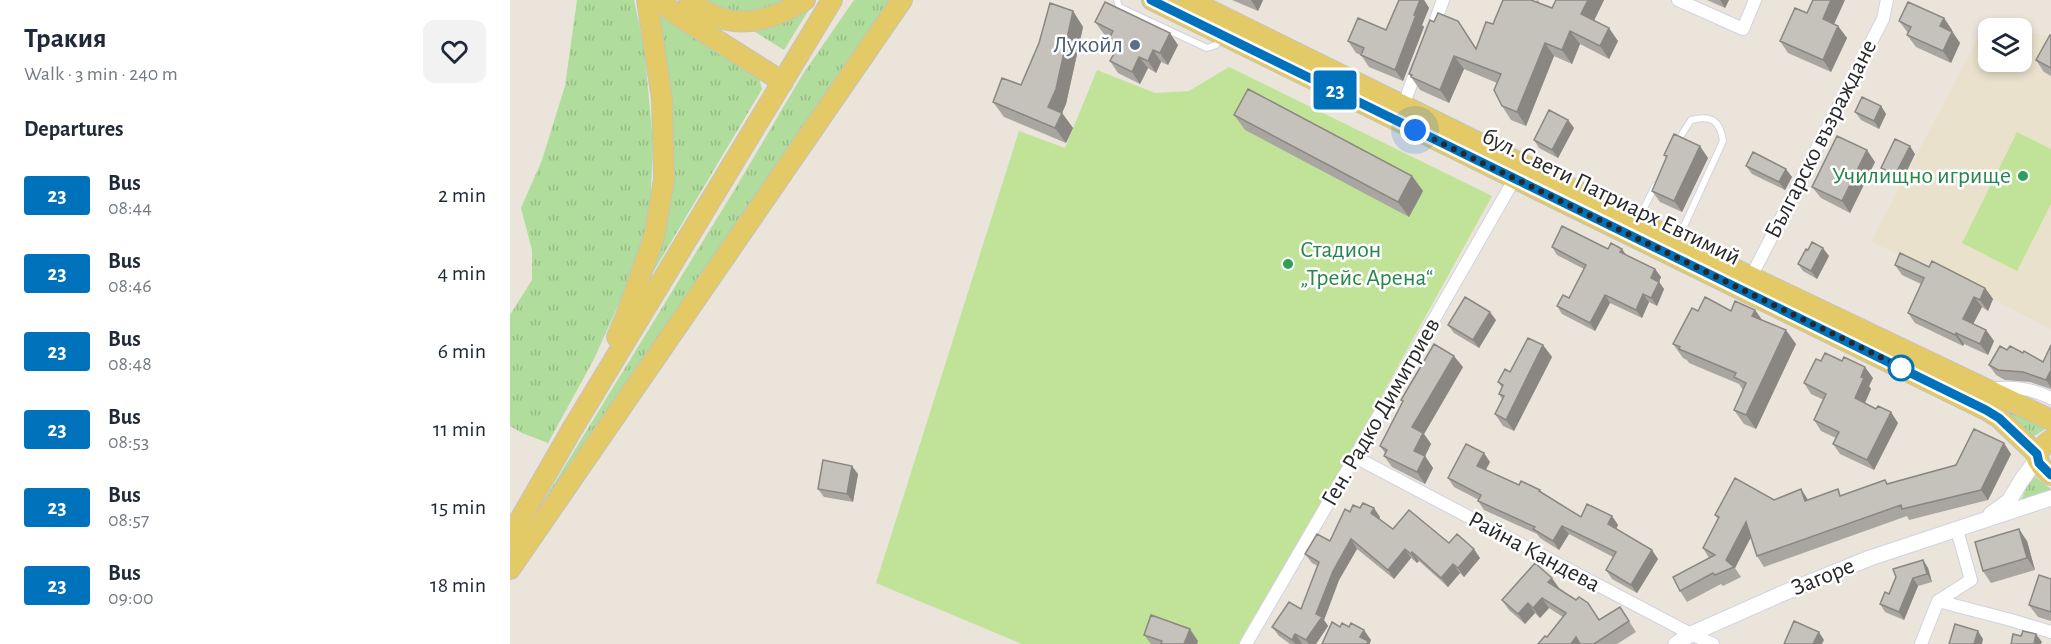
<!DOCTYPE html>
<meta charset="utf-8">
<style>
:root{--surface:#fff;--page:#f2f2f3;--text:#1f2937;--muted:#747a83}
body{margin:0;font-family:"Alegreya Sans",sans-serif;background:var(--page);color:var(--text);height:100vh;display:flex;flex-direction:column;font-size:22px;white-space:nowrap}
*{box-sizing:border-box;margin:0}
p{font-size:20px;color:var(--muted)}
.icon{flex:none;width:33px;height:33px;fill:none;stroke:currentColor;stroke-width:2;stroke-linecap:round;stroke-linejoin:round}
.map{position:relative;flex:1;overflow:hidden}
.panel{display:flex;flex-direction:column;background:var(--surface);width:510px}
.panel>*{flex:none}
.badge{padding:0 12px;border-radius:4px;font-size:21px;line-height:39px}
.fabs{position:absolute;left:1468px;top:18px;display:grid;gap:12px}
.fabs a{display:grid;place-items:center;width:54px;height:54px;border-radius:12px;background:var(--surface);box-shadow:0 3px 9px #0003;font-size:30px}
.you{position:absolute;width:30px;height:30px;margin:-15px;border:4px solid #fff;border-radius:50%;background:#1a73e8;box-shadow:0 0 0 9px #1a73e833}
.map>.badge{position:absolute;translate:-50% -50%;box-shadow:0 0 0 3px #fff}
h2{padding:0 24px;font-size:22px;line-height:54px}
.round{display:grid;place-items:center;flex:none;width:63px;height:63px;border-radius:12px;background:var(--page)}
.overview{display:flex;align-items:center;justify-content:space-between;height:102px;padding:0 24px}
h1{font-size:28px;font-weight:700;line-height:45px}
ul{padding:0;list-style:none}
li{display:flex;align-items:center;gap:18px;height:78px;padding:0 24px}
li div{flex:1}
li b{display:block;font-size:22px}
li em{font-style:normal}
li .badge{min-width:66px;font-weight:700;text-align:center}
main{display:flex;flex:1;min-height:0}
.map>svg:first-child{display:block}
</style>
<main>
<section class="panel">
<div class="overview"><div><h1>Тракия</h1><p>Walk · 3 min · 240 m</p></div><a class="round"><svg class="icon" aria-label="heart" viewBox="0 0 24 24"><path d="M12 20l-8-8c-3-5 5-10 8-4 3-6 11-1 8 4z"/></svg></a></div>
<h2>Departures</h2>
<ul>
<li><span class="badge" style="background:#0072bc;color:#fff">23</span><div><b>Bus</b><p>08:44</p></div><em>2 min</em></li>
<li><span class="badge" style="background:#0072bc;color:#fff">23</span><div><b>Bus</b><p>08:46</p></div><em>4 min</em></li>
<li><span class="badge" style="background:#0072bc;color:#fff">23</span><div><b>Bus</b><p>08:48</p></div><em>6 min</em></li>
<li><span class="badge" style="background:#0072bc;color:#fff">23</span><div><b>Bus</b><p>08:53</p></div><em>11 min</em></li>
<li><span class="badge" style="background:#0072bc;color:#fff">23</span><div><b>Bus</b><p>08:57</p></div><em>15 min</em></li>
<li><span class="badge" style="background:#0072bc;color:#fff">23</span><div><b>Bus</b><p>09:00</p></div><em>18 min</em></li>
</ul>
</section>
<div class="map">
<svg width="1541" height="644" viewBox="0 0 1541 644">
<defs>
<pattern id="grass-tufts" width="24" height="20" patternUnits="userSpaceOnUse" patternTransform="scale(1.5)"><rect width="24" height="20" fill="#b0dc9c"/><path d="M3 7l-1-3M5 7V3M7 7l1-3M15 17l-1-3M17 17v-4M19 17l1-3" fill="none" stroke="#97bd86"/></pattern>
</defs>
<rect width="100%" height="100%" fill="#eae4db"/>
<path fill="#eae1cc" d="M1476 23 1503 28H1479V62H1512V30L1541 37V329L1429 272 1361 242Z"/>
<path fill="url(#grass-tufts)" d="M67 0H124L134 46 143 143 140 214 120 279 84 359 38 443 12 433 0 426V315L22 280V250L11 208 32 160 55 86Z
M191 0H278C244 18 225 19 191 0Z
M303 0H305L274 50 239 28Z
M344 0H382L18 526 225 189 293 74Z
M148 12 169 28 249 78 252 89 142 274 156 229 163 150 159 73Z
M1484 404 1533 426 1534 430 1522 437Z
M1524 476 1541 489 1540 492 1511 500 1521 478Z"/>
<path fill="#c1e398" d="M719 67 982 196 856 424 730 644H512L366 583 509 131 555 148 587 70 645 93 679 91Z
M1507 132 1541 149V204L1507 271 1452 243Z"/>
<g fill="none" stroke-linecap="round" stroke-linejoin="round">
<defs>
<path id="service" d="M607 0 609 7 697 48 706 45 710 38
M1167 142 1181 120C1201 115 1210 120 1213 141L1169 237
M1128 220 1145 186"/>
<path id="minor" d="M1168 0 1233 29 1245 0
M921 33 933 0
M891 111 908 66
M1241 277 1373 19 1377 0
M1479 389C1502 386 1520 388 1541 398
M845 457 1181 634 1203 644
M1428 601 1461 580 1447 530
M736 644 845 457 1005 178
M1411 644 1428 601 1501 620 1541 632"/>
<path id="tertiary" d="M1481 514 1499 501 1511 481 1527 459
M1166 644 1181 634 1271 594 1360 558 1541 498"/>
<path id="primary" d="M149 0 167 15 273 82
M179 0C217 32 255 25 295 0
M642 0 1476 410 1489 418 1527 454
M679 0 1241 277 1541 420
M107 337 116 316 144 237 154 180 152 99 137 0
M1541 440 1530 449 1527 459 1532 467 1541 475
M0 537 61 431 322 0
M0 569 392 0"/>
</defs>
<use href="#service" stroke="#d1d3e0" stroke-width="8"/>
<use href="#minor" stroke="#d1d3e0" stroke-width="14"/>
<use href="#tertiary" stroke="#d1d3e0" stroke-width="17"/>
<use href="#primary" stroke="#c3c3c3" stroke-width="22"/>
<use href="#service" stroke="#fff" stroke-width="6"/>
<use href="#minor" stroke="#fff" stroke-width="12"/>
<use href="#tertiary" stroke="#fff" stroke-width="15"/>
<use href="#primary" stroke="#e4ca66" stroke-width="20"/>
</g>
<path fill="#a9a6a1" d="M722 0H753L748 11Z
M889 0H914L919 8 912 25 914 27 893 81 859 67 851 55 846 53 838 41 876 30Z
M1028 0 1030 4 1042 8 1046 0H1094L1084 20 1108 41 1099 59 1070 44 1062 64 1044 56 1016 126 1001 120 992 106 987 83 954 69 939 103 910 90 899 74 924 22 966 48 983 24Z
M1197 0H1219L1215 8Z
M563 11 573 27 556 104 552 113 563 128 556 143 494 117 483 102 511 85Z
M1297 13 1328 26 1337 38 1321 72 1278 53 1270 41Z
M1434 18 1450 43 1441 63 1406 47 1397 35 1398 33 1389 21Z
M585 22 668 45 658 65 651 62 646 73 638 68 630 84 608 73 600 61 606 49 599 39 600 37 594 34Z
M1541 36V76L1534 72 1526 60Z
M1371 106 1376 114 1369 129 1351 120 1345 112Z
M724 115 902 176 913 191 899 217 735 130Z
M1058 120 1064 128 1048 158 1029 148 1024 140Z
M1405 154 1391 183 1376 176 1371 168Z
M1154 155 1198 158 1172 212 1150 202 1142 191 1156 158Z
M1365 162 1340 213 1311 198 1302 187Z
M1236 166 1282 177 1275 190 1242 174Z
M1042 247 1112 249 1117 256 1145 269 1151 277 1149 282 1154 289 1147 306 1139 302 1132 318 1100 303 1085 331 1052 314 1047 306 1059 298 1074 269 1047 255Z
M1319 256 1307 279 1293 271 1288 264Z
M1385 265 1419 267 1475 288 1483 299 1478 311 1472 307 1463 324 1476 330 1484 341 1478 355 1454 344 1453 346 1405 323 1398 313 1411 284 1392 275Z
M1245 310 1252 320 1286 344 1246 429 1234 424 1224 410 1233 390 1229 384 1179 363 1177 360 1173 358 1163 344 1188 311Z
M986 320 969 348 944 333 938 325Z
M1033 345 1042 357 1004 431 993 426 985 414 992 399 989 394 992 388 988 382Z
M1541 345V389L1520 382 1495 380 1486 375 1479 365 1497 350 1513 353 1533 362Z
M1311 361 1363 378 1359 386 1361 389 1355 403 1388 423 1364 470 1330 454 1323 444 1326 438 1311 431 1304 420 1314 400 1301 394 1294 383Z
M953 367 914 434 921 444 915 456 923 468 915 484 882 467 874 456 875 453 870 446 893 402 891 400Z
M1501 454 1478 500 1399 520 1397 516 1254 567 1247 556 1241 537 1225 568 1231 577 1213 586 1211 584 1177 602 1170 591 1199 558 1193 548 1208 519 1205 515 1264 500 1291 489 1298 500 1332 495Z
M980 462 976 470 1009 485 1032 493 1071 517 1102 516 1108 525 1106 529 1148 559 1127 593 1102 579 1096 570 1103 557 1059 534 1049 550 1030 538 1027 534 974 510 968 501 969 500 944 487 938 478Z
M348 474 343 502 314 497 308 489Z
M840 512 870 517 869 519 883 529 939 543 970 558 954 577 950 573 938 587 909 561 907 563 901 558 884 579 847 549 829 580 814 620 818 626 806 644H780L769 636 762 627 791 609 808 566 802 563 795 554 820 541Z
M1517 541 1525 570 1481 583 1473 571Z
M1413 560 1418 568 1422 582 1408 586 1394 620 1375 612 1370 604Z
M1541 579V621L1528 617 1519 605Z
M1049 588 1089 620 1110 607 1126 632 1107 644H1028L1037 637 1053 617 1039 608 1030 618 1025 613 1015 624 999 610 992 600Z
M634 635 688 641 687 644H641Z"/>
<path fill="#8a8783" d="M741 0H753L748 11Z
M910 0H914L919 8 912 25 914 27 893 81 885 70 904 15Z
M1078 0H1094L1081 27 1071 14Z
M1210 0H1219L1215 8Z
M1321 0H1335L1321 31 1313 19Z
M563 11 573 27 556 104 552 113 563 128 556 143 545 128 538 107Z
M1434 18 1442 30 1438 38 1430 26Z
M1328 26 1337 38 1321 72 1313 60Z
M1099 28 1108 41 1099 59 1090 46Z
M1060 31 1070 44 1062 64 1052 50Z
M1442 32 1450 43 1441 63 1433 51Z
M660 33 668 45 658 65 650 53Z
M1035 43 1044 56 1016 126 1007 112Z
M643 50 651 62 646 73 638 61Z
M944 56 954 69 939 103 930 90Z
M629 57 638 68 630 84 622 72Z
M1371 106 1376 114 1369 129 1364 121Z
M1058 120 1064 128 1048 158 1042 150Z
M1190 146 1198 158 1172 212 1164 201Z
M1400 146 1405 154 1391 183 1385 175Z
M1357 150 1365 162 1340 213 1332 201Z
M1276 169 1282 177 1275 190 1269 182Z
M902 176 913 191 899 217 888 202Z
M1313 248 1319 256 1307 279 1301 271Z
M1112 249 1117 257 1110 252Z
M1145 269 1151 277 1149 282 1154 289 1147 306 1141 298V278Z
M1475 288 1483 299 1478 311 1470 300Z
M1133 294 1139 302 1132 318 1126 310Z
M1095 295 1100 303 1085 331 1080 323Z
M1464 297 1472 307 1460 330 1453 319Z
M1245 310 1255 324 1242 316Z
M980 312 986 320 969 348 963 340Z
M1276 330 1286 344 1246 429 1236 415Z
M1476 330 1484 341 1478 355 1470 344Z
M1446 333 1454 344 1453 346 1445 335Z
M1033 345 1042 357 1004 431 996 420Z
M944 356 953 367 914 434 921 444 915 456 923 468 915 484 907 472 904 451 902 427Z
M1355 367 1363 378 1359 386 1361 389 1352 409 1345 398 1351 377Z
M1540 372 1541 373V387L1536 380Z
M1381 412 1388 423 1364 470 1357 460Z
M1494 443 1501 454 1478 500 1471 490Z
M974 453 980 462 973 474 967 466Z
M342 466 348 474 343 502 337 494Z
M1291 489 1298 500 1295 501Z
M864 508 870 517 868 522 861 513Z
M1102 516 1108 525 1104 533 1098 524Z
M1236 522 1243 533 1225 568 1216 560Z
M1052 526 1059 534 1049 550 1043 541Z
M1509 529 1517 541 1525 570 1517 558Z
M841 539 847 549 829 580 814 620 818 626 806 644H799L796 640 823 571Z
M895 549 901 558 884 579 878 570Z
M964 549 970 558 954 577 948 568Z
M1142 550 1148 559 1127 593 1121 585Z
M902 552 909 561 907 563 901 554Z
M1413 560 1418 568 1422 582 1417 574Z
M943 564 950 573 938 587 931 578Z
M1042 578 1049 588 1045 592 1038 582Z
M1403 578 1408 586 1394 620 1389 612Z
M1032 598 1039 608 1030 618 1023 608Z
M1018 603 1025 613 1015 624 1008 614Z
M680 629 688 641 687 644H674Z
M854 630 861 640 860 643V644H855L850 637Z
M1468 631 1473 639 1472 644H1464Z
M1309 632 1314 640 1312 644H1303Z
M785 634 792 643 791 644H785L782 640Z
M1526 634 1532 642 1531 644H1524Z
M1066 637 1071 644H1061Z"/>
<path fill="#c5c1bb" stroke="#8a8783" stroke-width="1.5" d="M889 0H910L904 15H906L885 70 851 55 854 48 838 41 848 18 876 30Z
M993 0H1021L1042 8 1046 0H1078L1071 14 1099 28 1090 46 1060 31 1052 50 1035 43 1007 112 992 106 984 90 991 74 944 56 930 90 901 77 902 75 899 74 920 20 924 22 928 13 948 21 966 49 976 22 983 24Z
M1303 0H1321L1313 19 1328 26 1313 60 1270 41 1285 8 1297 13Z
M595 2 660 33 650 53 643 50 638 61 629 57 622 72 600 61 609 44 599 39 603 31 585 22Z
M1398 2 1434 18 1430 26 1442 32 1433 51 1397 35 1401 27 1389 21Z
M540 3 563 11 546 89 538 107 552 113 545 128 483 102 492 78 511 85 529 43Z
M1540 35 1541 36V68L1526 60Z
M738 89 902 176 888 202 724 115Z
M1352 97 1371 106 1364 121 1345 112Z
M1039 110 1058 120 1042 150 1024 140Z
M1164 134 1190 146 1164 201 1142 191 1157 156 1154 155Z
M1327 136 1357 150 1332 201 1302 187Z
M1385 139 1400 146 1385 175 1371 168Z
M1243 152 1276 169 1269 182 1236 166Z
M1052 226 1098 249 1101 243 1112 249 1110 252 1145 269 1141 278 1149 282 1141 298 1133 294 1126 310 1095 295 1080 323 1047 306 1053 295 1059 298 1076 265 1042 247Z
M1302 242 1313 248 1301 271 1288 264 1296 249 1298 250Z
M1390 253 1419 267 1422 261 1475 288 1470 300 1464 297 1453 319 1476 330 1470 344 1446 333 1445 335 1398 313 1414 278 1385 265Z
M955 297 980 312 963 340 938 325Z
M1195 297 1221 311 1225 301 1245 310 1242 316 1276 330 1236 415 1224 410 1236 383 1224 377 1226 373 1169 349 1170 347 1163 344 1182 308 1188 311Z
M1018 338 1033 345 996 420 985 414 994 396 989 394 993 385 988 382 995 369 1000 372Z
M924 344 944 356 902 427 913 433 904 451 915 456 907 472 874 456 877 450 870 446 893 401 891 400Z
M1541 345V372H1540L1536 380 1513 372 1488 370 1479 365 1490 346 1497 350 1500 346 1513 353 1514 351 1533 362Z
M1315 353 1332 361 1334 357 1355 367 1351 377 1354 378 1345 398 1366 409 1368 406 1381 412 1357 460 1323 444 1329 432 1304 420 1316 394 1294 383 1306 359 1311 361Z
M1464 429 1494 443 1471 490 1392 509 1391 505 1247 556 1236 522 1216 560 1224 567 1205 575 1203 573 1170 591 1163 577 1205 555 1193 548 1209 517 1205 515 1225 478 1264 500 1291 489 1295 501 1328 489 1330 496 1375 480 1377 484 1446 465Z
M956 444 974 453 967 466 1009 485 1011 481 1030 490 1029 491 1071 517 1077 504 1102 516 1098 524 1142 550 1121 585 1096 570 1106 552 1052 526 1043 541 1023 529 1025 527 968 501 971 495 938 478Z
M313 460 342 466 337 494 308 489Z
M853 503 864 508 861 513 883 529 899 510 939 543 947 534 964 549 948 568 943 564 931 578 902 552 901 554 895 549 878 570 841 539 823 571 806 614 812 617 796 640 785 634 782 640 762 627 779 602 791 609 809 562 795 554 807 534 820 541 835 509 840 512 843 505 850 508Z
M1509 529 1517 558 1473 571 1465 542Z
M1413 560 1417 574 1403 578 1389 612 1370 604 1375 592 1379 594 1386 577 1383 569Z
M1025 563 1042 578 1038 582 1066 600 1069 597 1078 603 1089 620 1110 607 1119 621 1084 644H1070L1066 637 1061 644H1028L1035 636 1037 637 1056 613 1032 598 1023 608 1018 603 1008 614 992 600Z
M1529 575 1541 579V612L1519 605Z
M641 615 680 629 674 644H651L652 641 634 635Z
M1284 621 1309 632 1303 644H1274Z
M822 622 830 627 832 623 839 627 841 623 854 630 850 637 858 641 857 644H812Z
M1445 624 1468 631 1464 644H1439Z
M1513 631 1526 634 1524 644H1501L1503 634 1511 636Z"/>
<g fill="none" stroke-linecap="round" stroke-linejoin="round">
<defs>
<path id="line" d="M641 0 1476 410 1489 418 1527 454 1529 463 1541 475"/>
</defs>
<use href="#line" stroke="#fff" stroke-width="14"/>
<use href="#line" stroke="#0072bc" stroke-width="9"/>
<path stroke="#282828" stroke-width="6" stroke-dasharray="0 10.8" d="M905 130 1397 370 1391 368"/>
</g>
<circle fill="#5c6f8a" stroke="#fff" stroke-width="2" cx="625" cy="45" r="6"/>
<g fill="#2e9e5b" stroke="#fff" stroke-width="2">
<circle cx="1513" cy="176" r="6"/>
<circle cx="778" cy="264" r="6"/>
</g>
<circle fill="#fff" stroke="#0072bc" stroke-width="3" cx="1391" cy="368" r="12"/>
<g text-anchor="middle" dominant-baseline="central" stroke-width="5" stroke-linejoin="round" paint-order="stroke">
<g font-size="24" fill="#4e5e75" stroke="#fff" text-anchor="end">
<text x="613" y="45">Лукойл</text>
</g>
<g font-size="24" fill="#282828" stroke="#fff">
<text transform="translate(1311 139) rotate(-63)">Българско възраждане</text>
<text transform="translate(1101 197) rotate(26)">бул. Свети Патриарх Евтимий</text>
<text transform="translate(871 412) rotate(-60)">Ген. Радко Димитриев</text>
<text transform="translate(1024 552) rotate(28)">Райна Кандева</text>
<text transform="translate(1313 577) rotate(-22)">Загоре</text>
</g>
<g font-size="24" fill="#27864d" stroke="#fff" text-anchor="end">
<text x="1501" y="176">Училищно игрище</text>
<text x="790" y="250" text-anchor="start">Стадион<tspan x="790" dy="28">„Трейс Арена“</tspan></text>
</g>
</g>
</svg>
<div class="fabs">
<a><svg class="icon" aria-label="layers" viewBox="0 0 24 24"><path d="M12 4l9 5-9 5-9-5zM3 14l9 5 9-5"/></svg></a>
</div>
<div class="you" style="left:905px;top:130px"></div>
<b class="badge" style="left:825px;top:90px;background:#0072bc;color:#fff">23</b>
</div>
</main>
